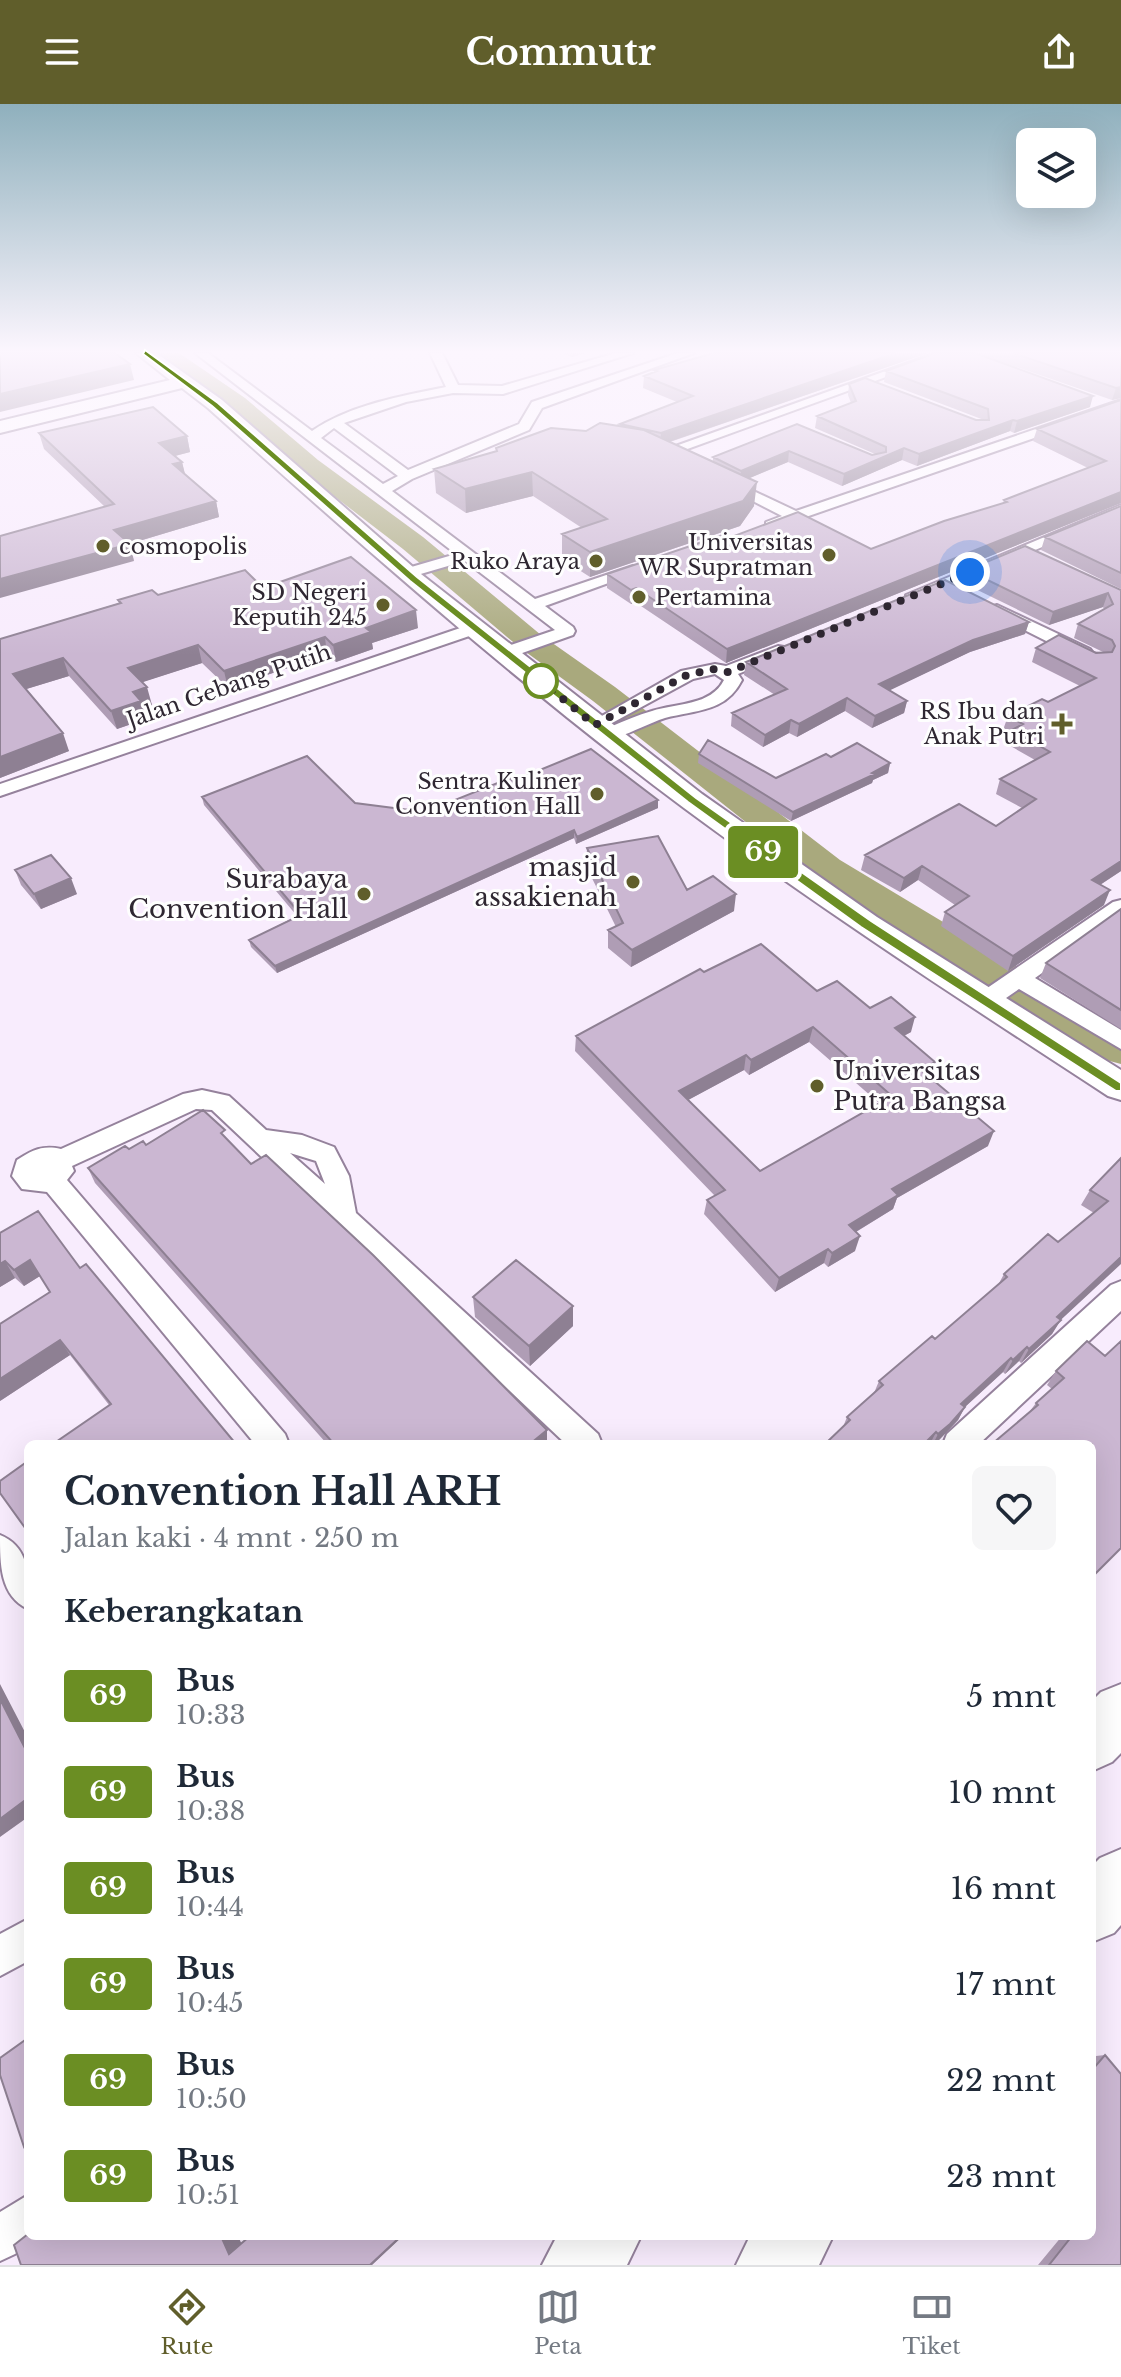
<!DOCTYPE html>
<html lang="id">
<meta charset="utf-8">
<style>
:root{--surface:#fff;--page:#f6f6f7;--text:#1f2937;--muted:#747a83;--line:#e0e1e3;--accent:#605e2b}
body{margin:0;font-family:"Libre Baskerville",serif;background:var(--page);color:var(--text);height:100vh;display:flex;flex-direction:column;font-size:30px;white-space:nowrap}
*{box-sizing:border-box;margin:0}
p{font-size:26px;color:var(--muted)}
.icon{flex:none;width:44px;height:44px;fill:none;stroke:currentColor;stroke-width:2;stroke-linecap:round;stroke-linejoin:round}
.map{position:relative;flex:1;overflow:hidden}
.panel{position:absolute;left:24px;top:1336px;width:1072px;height:800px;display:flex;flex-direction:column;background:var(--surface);border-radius:12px;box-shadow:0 8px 32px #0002}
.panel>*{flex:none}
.badge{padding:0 16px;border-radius:6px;font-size:28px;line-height:52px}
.buttons{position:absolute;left:1016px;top:24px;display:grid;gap:16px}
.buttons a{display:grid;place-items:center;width:80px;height:80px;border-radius:12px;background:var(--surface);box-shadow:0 8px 32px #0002;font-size:40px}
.you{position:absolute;width:40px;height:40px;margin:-20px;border:6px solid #fff;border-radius:50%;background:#1a73e8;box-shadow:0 0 0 12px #1a73e833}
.map>.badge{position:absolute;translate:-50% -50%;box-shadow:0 0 0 4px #fff}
h2{padding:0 40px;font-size:30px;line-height:72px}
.round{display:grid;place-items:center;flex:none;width:84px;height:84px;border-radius:12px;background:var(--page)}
.headline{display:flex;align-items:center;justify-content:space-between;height:136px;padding:0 40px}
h1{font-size:38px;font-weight:700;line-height:60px}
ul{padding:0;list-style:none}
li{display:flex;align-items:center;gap:24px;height:96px;padding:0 40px}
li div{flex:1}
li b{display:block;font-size:30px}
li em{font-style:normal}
li .badge{min-width:88px;font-weight:700;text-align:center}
header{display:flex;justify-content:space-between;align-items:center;height:104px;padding:0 40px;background:var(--accent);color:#fff;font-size:36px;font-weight:700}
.tabs{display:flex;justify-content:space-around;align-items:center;height:112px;border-top:2px solid var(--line);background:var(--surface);font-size:22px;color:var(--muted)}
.tabs a{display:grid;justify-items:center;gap:4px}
.tabs .active{color:var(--accent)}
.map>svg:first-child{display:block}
</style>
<header><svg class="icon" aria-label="menu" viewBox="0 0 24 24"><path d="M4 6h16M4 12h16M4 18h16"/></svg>Commutr<svg class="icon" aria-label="share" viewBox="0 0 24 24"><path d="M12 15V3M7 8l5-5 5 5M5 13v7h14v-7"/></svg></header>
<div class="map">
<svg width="1121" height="2161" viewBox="0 0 1121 2161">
<rect width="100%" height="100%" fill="#f8ecfd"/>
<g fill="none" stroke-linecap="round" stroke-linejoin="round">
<path fill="#a9a97d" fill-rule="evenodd" d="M156 249H179L245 294 318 356 423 433 541 531 615 583 840 756 1121 925V960L1106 956 814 772 593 597 519 543 403 445 300 366 229 304Z"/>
<defs>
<path id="street" d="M195 249H208L312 327C350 301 401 292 446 283L430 249H442L458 281 502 282 616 249H633L503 290 453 289 406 298 344 319 408 366 519 320 532 298 678 249H694L542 304 529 326 412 375 392 387 535 495 633 462H645L647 465 545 502 573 523 575 527 573 531 511 553H499L496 549 499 545 555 526 465 457 407 474 401 472V466L456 450ZM334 324 398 372 383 380 321 334Z
M936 249H952L668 352 656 349Z
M1121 296V304L771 425 766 424V418L782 412 716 378 718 375H728L796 407Z
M1121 401V410L920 494 914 496 906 491Z
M997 501 1090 545 1093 549 1090 553H1078L991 509 989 506 991 503Z
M475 519 483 524 481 528 0 692V680Z
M778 542 784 543 787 547 784 551 738 570 742 576C726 608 696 606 665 614 649 619 634 628 617 633L608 627 610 623C624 617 638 611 652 607 676 599 711 602 724 576L715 570 693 575 601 625H589L586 621 681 567 715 560 726 562Z
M1121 796V813L1035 874 1121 926V945L1019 885 993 903H977L974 897 977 891 1113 798Z
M202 986 229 992 266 1026 302 1031 334 1043 349 1072 356 1109 598 1330 602 1340H566L212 1006 196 1005 72 1062 74 1067 67 1076 285 1330 289 1340H255L47 1088 22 1085 12 1072 17 1056C33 1046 42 1041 61 1045L183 990ZM290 1049 316 1057 325 1080Z
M1121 1177V1207L979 1340H943L947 1330 1111 1181Z
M0 1431C32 1444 28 1476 28 1505 0 1492 0 1460 0 1431Z
M28 1815V1857L0 1872V1830Z
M28 2091V2132H39L15 2150 0 2157V2108Z"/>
<path id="secondary" d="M136 249H156L222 296 421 470 702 690 877 813 1121 966V996L1108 992C965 899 822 806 684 704 518 580 362 442 208 304L182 284 0 329V317L170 276Z"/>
<path id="primary" d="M1121 1580V1649L1112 1658 1092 1667V1597L1101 1588Z
M1121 1745V1821L1114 1829 1092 1838V1762L1100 1754Z
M557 2132H641L627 2161H542Z
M750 2132H833L819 2161H736Z"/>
</defs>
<use href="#street" stroke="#95829c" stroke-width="4"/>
<use href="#secondary" stroke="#95829c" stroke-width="4"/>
<use href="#primary" stroke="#95829c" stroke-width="4"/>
<use href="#street" fill="#fff" fill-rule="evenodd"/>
<use href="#secondary" fill="#fff" fill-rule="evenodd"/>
<use href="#primary" fill="#fff" fill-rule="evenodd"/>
</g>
<path fill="#af9db5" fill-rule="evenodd" d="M562 249H586L572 253Z
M714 249H928L670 338 713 357V353L797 320 872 351 875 350 815 324 817 312 851 299 848 291 849 280 976 316H984L884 278 886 267 1090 303 1014 329 1010 327 917 362 902 356 842 382 788 358 750 374 754 402 740 422 590 473 562 455V430L582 424 533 392 466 409 436 389 434 365 496 347V344L586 327 620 322V320L677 298 643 284 644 272 654 268V266Z
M976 249H1121V294L1112 296Z
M1121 296V399L726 559 635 498 631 500 607 484V470L726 430 725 435 871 445 1003 399 1004 396 1088 364 1033 337 1037 325Z
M39 329 187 332 190 348 175 352 182 358 185 371 216 397 219 413 129 440 134 457 104 402 44 345Z
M1121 402V485L1041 446 1045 433Z
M967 466 1121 486V767L1100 781 1104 801 1008 867 941 822 945 808 955 801 918 776 900 788 861 766 865 751 996 722 1022 704 996 690 1000 675 1035 656 1007 640 1011 630 1003 626 1008 612 1048 598 1080 582 1032 558 1036 544 1103 548 1074 534 1078 520 1104 505 1103 503 1049 521 963 479Z
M263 484 418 524 372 539 373 545 336 558 327 551 228 584 202 559 142 578 152 601 143 604 146 615 117 625 69 572 26 585 69 647 0 674V535L119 499 118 496 158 491Z
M1029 518 1025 530 970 548 889 586 907 597 904 609 872 624 845 607 797 633 789 629 763 643 731 622 732 609 775 591 744 571 746 558Z
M699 650 776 674 831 653 890 659 888 669 873 676 872 679 791 717 698 659Z
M513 677 658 704 576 740 574 734 277 869 251 843 249 836 297 812 204 701 202 693 355 699 425 708Z
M587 744 687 786 734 807 631 863 608 844V826L616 823 586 762Z
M15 766 77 790 41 805 21 781Z
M1121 805V925L1040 874 1046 859Z
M704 868 817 887 870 904 911 928 904 932 929 973 988 1042 897 1094 893 1105 856 1128 855 1147 828 1163 824 1159 775 1188 704 1110 707 1096 715 1092 575 947 576 932ZM809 938 879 999 760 1067 688 996 744 966 749 971Z
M228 1036 251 1060 547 1338 544 1340H327L95 1079 88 1064 129 1045 146 1041Z
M1121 1054 1093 1185 1060 1216 1052 1230 1021 1259 1019 1257 1005 1270 1003 1268 965 1303 958 1316 935 1340H824L843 1323 847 1313 874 1289 879 1277 935 1235 998 1181 1004 1170 1058 1138 1094 1109 1081 1101 1090 1086Z
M0 1129 80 1164 236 1340 109 1301 70 1251 0 1297 50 1188 40 1172 24 1182 15 1174 0 1183Z
M473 1193 573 1222 530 1262 475 1213Z
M1087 1237 1092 1473 1030 1307 1036 1299 1052 1285 1047 1281 1056 1267Z
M1105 1951 1121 2161H1038L1062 2132H1092V1957L1096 1952Z"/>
<path fill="#8e8093" d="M572 249H586L572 253Z
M896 249H928L660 341 661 329Z
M130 260 134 276 0 308V290Z
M1121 283V294L1112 296 1116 284Z
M1093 292 1090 303 1014 329 1017 317Z
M1013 316 1010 327 917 362 919 350Z
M187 332 190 348 163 355 159 339Z
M904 344 902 356 842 382 844 370Z
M789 347 788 358 740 378 741 367Z
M182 358 186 374 173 360Z
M532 368 533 392 466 409 465 385Z
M757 378 754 402 740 422 590 473V448Z
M1121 388V399L726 559 727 545Z
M216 397 219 413 119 443 114 426Z
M130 440 134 457 0 494V475Z
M636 484 635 498 631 500V486Z
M1108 489 1103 503 1049 521 1053 508Z
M416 506 418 524 372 539 373 545 336 558 333 541 366 524Z
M1029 518 1025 530 970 548 876 593 879 580 973 536Z
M325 533 327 551 228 584 224 567Z
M198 541 202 559 134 581 128 564Z
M63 554 69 572 20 587 13 570Z
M147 583 152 601 143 604 146 615 117 625 111 607 133 588Z
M847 594 845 607 797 633 799 620Z
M907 597 904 609 872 624 875 612Z
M791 616 789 629 763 643 765 631Z
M63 629 69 647 0 674V653Z
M890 659 888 669 873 676 872 679 791 717 793 708Z
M658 696V704L576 740 577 733Z
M574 726V734L277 869 275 862Z
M1121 757V767L1086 790 1092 776Z
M922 762 918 776 900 788 904 774Z
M71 774 77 790 41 805 34 790Z
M1110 786 1104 801 1008 867 1013 852Z
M736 790 734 807 631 863 632 846Z
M915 913 911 928 890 939 895 924Z
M813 923 809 938 749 971 751 956Z
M746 951 744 966 677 1002 679 987Z
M935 958 930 973 916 981 921 966Z
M994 1027 988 1042 897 1094 893 1105 844 1135 849 1121 892 1085Z
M860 1132 855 1147 828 1163 832 1149Z
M828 1145 824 1159 775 1188 779 1174Z
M1121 1153V1160L1051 1225 1061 1216 1052 1230 1021 1259 1029 1245 1057 1213Z
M30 1156 40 1172 24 1182 14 1166Z
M5 1157 15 1174 0 1183V1160Z
M573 1202V1222L530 1262 529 1242Z
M60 1236 70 1251 0 1297V1275Z
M1027 1243 1019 1257 1005 1270 1013 1256Z
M1011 1254 1003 1268 954 1313 961 1300Z
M965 1303 958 1316 942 1333 935 1340H933L938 1330Z
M547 1326V1338L544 1340H530Z
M936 1328 930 1340H924Z
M0 1580 28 1634V1650L0 1595Z
M28 1694V1713L0 1733V1715Z
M221 2132H238L244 2145 229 2150Z
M401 2132H403L372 2161H370Z"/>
<path fill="#cbb7d2" stroke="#8e8093" stroke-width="2" fill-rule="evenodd" d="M0 249H115L130 260 0 290Z
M714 249H896L661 329 620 320 693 292 644 272 657 267 654 266Z
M935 249H975L1093 292 1017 317 1013 316 919 350 904 344 844 370 789 347 741 367 713 353 797 320 872 351 886 348V343L817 312 856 297 849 280 865 274 976 316H989L988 305 886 267Z
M1013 249H1121V283L1116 284Z
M1121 296V388L727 545 636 484 631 486 607 470 726 430 721 437 798 408 871 445 944 417 1007 398 1004 396 1106 357 1037 325Z
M153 303 187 332 159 339 182 358 173 360 216 397 114 426 130 440 0 475V432L114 400 39 329Z
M600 319 644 326 757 378 743 397 590 448 562 430 607 415 532 368 465 385 434 365 497 347 496 344 551 324 586 327Z
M1121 402V469L1045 433Z
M1025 442 1121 486V757L1092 776 1110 786 1013 852 945 808 969 792 922 762 904 774 865 751 959 700 996 722 1036 695 1000 675 1050 648 1012 626 1023 620 1008 612 1042 595 1048 598 1096 574 1036 544 1059 531 1096 549 1112 548 1115 542 1112 536 1078 520 1113 500 1108 489 1053 508 967 466Z
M351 453 416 506 366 524 371 528 333 541 325 533 224 567 198 541 128 564 147 583 133 588 141 597 111 607 63 554 13 570 63 629 0 653V535L121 499 118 496 152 486 158 491 245 466 263 484Z
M945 476 1029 518 973 536 879 580 907 597 875 612 847 594 799 620 791 616 765 631 732 609 787 585 746 558Z
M708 636 776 674 826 650 831 653 857 639 890 659 872 669 875 670 793 708 699 650Z
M591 645 658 696 577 733 574 726 275 862 249 836 301 811 202 693 307 652 355 699 425 708 510 674 513 677Z
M658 732 687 786 713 772 736 790 632 846 608 826 623 819 587 744Z
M51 751 71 774 34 790 15 766Z
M1121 805V906L1046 859Z
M761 840 817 887 837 877 870 904 891 893 915 913 895 924 935 958 921 966 994 1027 892 1085 898 1091 849 1121 860 1132 832 1149 828 1145 779 1174 707 1096 725 1086 576 932 700 865 704 868ZM813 923 892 992 760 1067 679 987 746 951 751 956Z
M203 1006 225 1026 221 1029 251 1060 266 1051 373 1151 547 1326 530 1340H334L88 1064 125 1042 129 1045 143 1037 146 1041Z
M1121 1054V1153L1057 1213 1061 1216 1029 1245 1027 1243 1013 1256 1011 1254 961 1300 965 1303 950 1320 938 1330 936 1328 924 1340H825L850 1316 847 1313 883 1281 879 1277 932 1232 935 1235 1007 1173 1004 1170 1048 1130 1058 1138 1108 1097 1090 1086Z
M38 1107 80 1164 86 1160 236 1340H53L111 1300 60 1236 0 1275V1220L50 1188 30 1156 14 1166 5 1157 0 1160V1129Z
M516 1156 573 1202 529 1242 473 1193Z
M1087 1237 1105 1252 1121 1237V1444L1092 1473V1340H992L1038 1301 1036 1299 1064 1274 1056 1267Z
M28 1357V1428L0 1389V1377Z
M0 1595 28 1650V1694L0 1715Z
M28 1934V2039L24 2043 0 1971V1954Z
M1105 1951 1121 1970V2161H1049L1072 2132H1092V1966Z
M28 2130V2132H221L229 2150 250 2132H401L370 2161H21L14 2141Z"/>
<linearGradient id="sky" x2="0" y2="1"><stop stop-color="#8fb0bd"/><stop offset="0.45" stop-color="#fcf6fe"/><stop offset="1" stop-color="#fcf6fe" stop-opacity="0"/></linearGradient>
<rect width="1121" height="551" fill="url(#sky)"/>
<path fill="#6b8e23" stroke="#fff" stroke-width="2" d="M145 246 218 299 417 473 696 694 871 817 1121 979V987H1116L861 823 688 698 410 477 212 302 143 250Z"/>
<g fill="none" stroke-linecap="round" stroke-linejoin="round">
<path stroke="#2f2732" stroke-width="8" stroke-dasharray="0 14.4" d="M541 577 595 621 687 571 715 565 728 568 970 468"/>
</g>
<g fill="#605e2b" stroke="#fefefe" stroke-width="3">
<circle cx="103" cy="442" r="8"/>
<circle cx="829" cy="451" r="8"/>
<circle cx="596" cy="457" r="8"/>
<circle cx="639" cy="493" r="8"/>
<circle cx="383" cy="501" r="8"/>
<path d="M1058 608h8v8h8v8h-8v8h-8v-8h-8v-8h8z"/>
<circle cx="597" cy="690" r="8"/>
<circle cx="633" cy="778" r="8"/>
<circle cx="364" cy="790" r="8"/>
<circle cx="817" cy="982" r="8"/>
</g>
<circle fill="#fff" stroke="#6b8e23" stroke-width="4" cx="541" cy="577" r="16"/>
<g text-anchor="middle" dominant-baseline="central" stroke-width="6" stroke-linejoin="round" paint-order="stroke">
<g font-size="22" fill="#2f2732" stroke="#fefefe" text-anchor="end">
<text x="813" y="438">Universitas<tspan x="813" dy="25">WR Supratman</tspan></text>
<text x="119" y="442" text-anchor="start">cosmopolis</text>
<text x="580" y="457">Ruko Araya</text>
<text x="367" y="488">SD Negeri<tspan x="367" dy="25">Keputih 245</tspan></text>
<text x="655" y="493" text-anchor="start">Pertamina</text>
<text x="1044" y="607">RS Ibu dan<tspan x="1044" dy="25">Anak Putri</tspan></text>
<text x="581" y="677">Sentra Kuliner<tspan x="581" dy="25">Convention Hall</tspan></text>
</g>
<g font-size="22" fill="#2f2732" stroke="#fefefe">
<text transform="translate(229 582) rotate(-19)">Jalan Gebang Putih</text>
</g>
<g font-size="26" fill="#2f2732" stroke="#fefefe" text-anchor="end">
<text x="617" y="763">masjid<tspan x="617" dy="30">assakienah</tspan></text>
<text x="348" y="775">Surabaya<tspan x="348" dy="30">Convention Hall</tspan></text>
<text x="833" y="967" text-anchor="start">Universitas<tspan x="833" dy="30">Putra Bangsa</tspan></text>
</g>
</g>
</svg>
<div class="buttons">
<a><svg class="icon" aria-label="layers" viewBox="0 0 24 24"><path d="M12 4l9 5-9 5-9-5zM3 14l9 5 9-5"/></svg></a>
</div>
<div class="you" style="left:970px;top:468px"></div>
<b class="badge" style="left:763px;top:748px;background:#6b8e23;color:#fff">69</b>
<section class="panel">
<div class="headline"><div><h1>Convention Hall ARH</h1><p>Jalan kaki · 4 mnt · 250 m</p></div><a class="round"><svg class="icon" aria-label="heart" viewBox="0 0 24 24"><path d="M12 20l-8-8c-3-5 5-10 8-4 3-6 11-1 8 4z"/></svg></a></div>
<h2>Keberangkatan</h2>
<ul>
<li><span class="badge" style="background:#6b8e23;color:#fff">69</span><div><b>Bus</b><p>10:33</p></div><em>5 mnt</em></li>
<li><span class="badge" style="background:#6b8e23;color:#fff">69</span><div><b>Bus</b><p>10:38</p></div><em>10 mnt</em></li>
<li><span class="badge" style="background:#6b8e23;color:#fff">69</span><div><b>Bus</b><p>10:44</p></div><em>16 mnt</em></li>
<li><span class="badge" style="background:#6b8e23;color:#fff">69</span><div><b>Bus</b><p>10:45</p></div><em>17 mnt</em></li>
<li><span class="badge" style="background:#6b8e23;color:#fff">69</span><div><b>Bus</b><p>10:50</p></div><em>22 mnt</em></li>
<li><span class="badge" style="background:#6b8e23;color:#fff">69</span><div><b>Bus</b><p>10:51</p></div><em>23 mnt</em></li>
</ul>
</section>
</div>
<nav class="tabs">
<a class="active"><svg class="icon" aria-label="directions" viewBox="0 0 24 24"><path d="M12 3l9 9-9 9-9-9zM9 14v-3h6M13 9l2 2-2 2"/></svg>Rute</a>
<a><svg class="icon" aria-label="map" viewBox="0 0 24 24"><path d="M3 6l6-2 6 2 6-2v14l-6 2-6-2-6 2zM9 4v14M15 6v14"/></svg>Peta</a>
<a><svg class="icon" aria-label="tickets" viewBox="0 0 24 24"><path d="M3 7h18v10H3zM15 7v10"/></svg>Tiket</a>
</nav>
